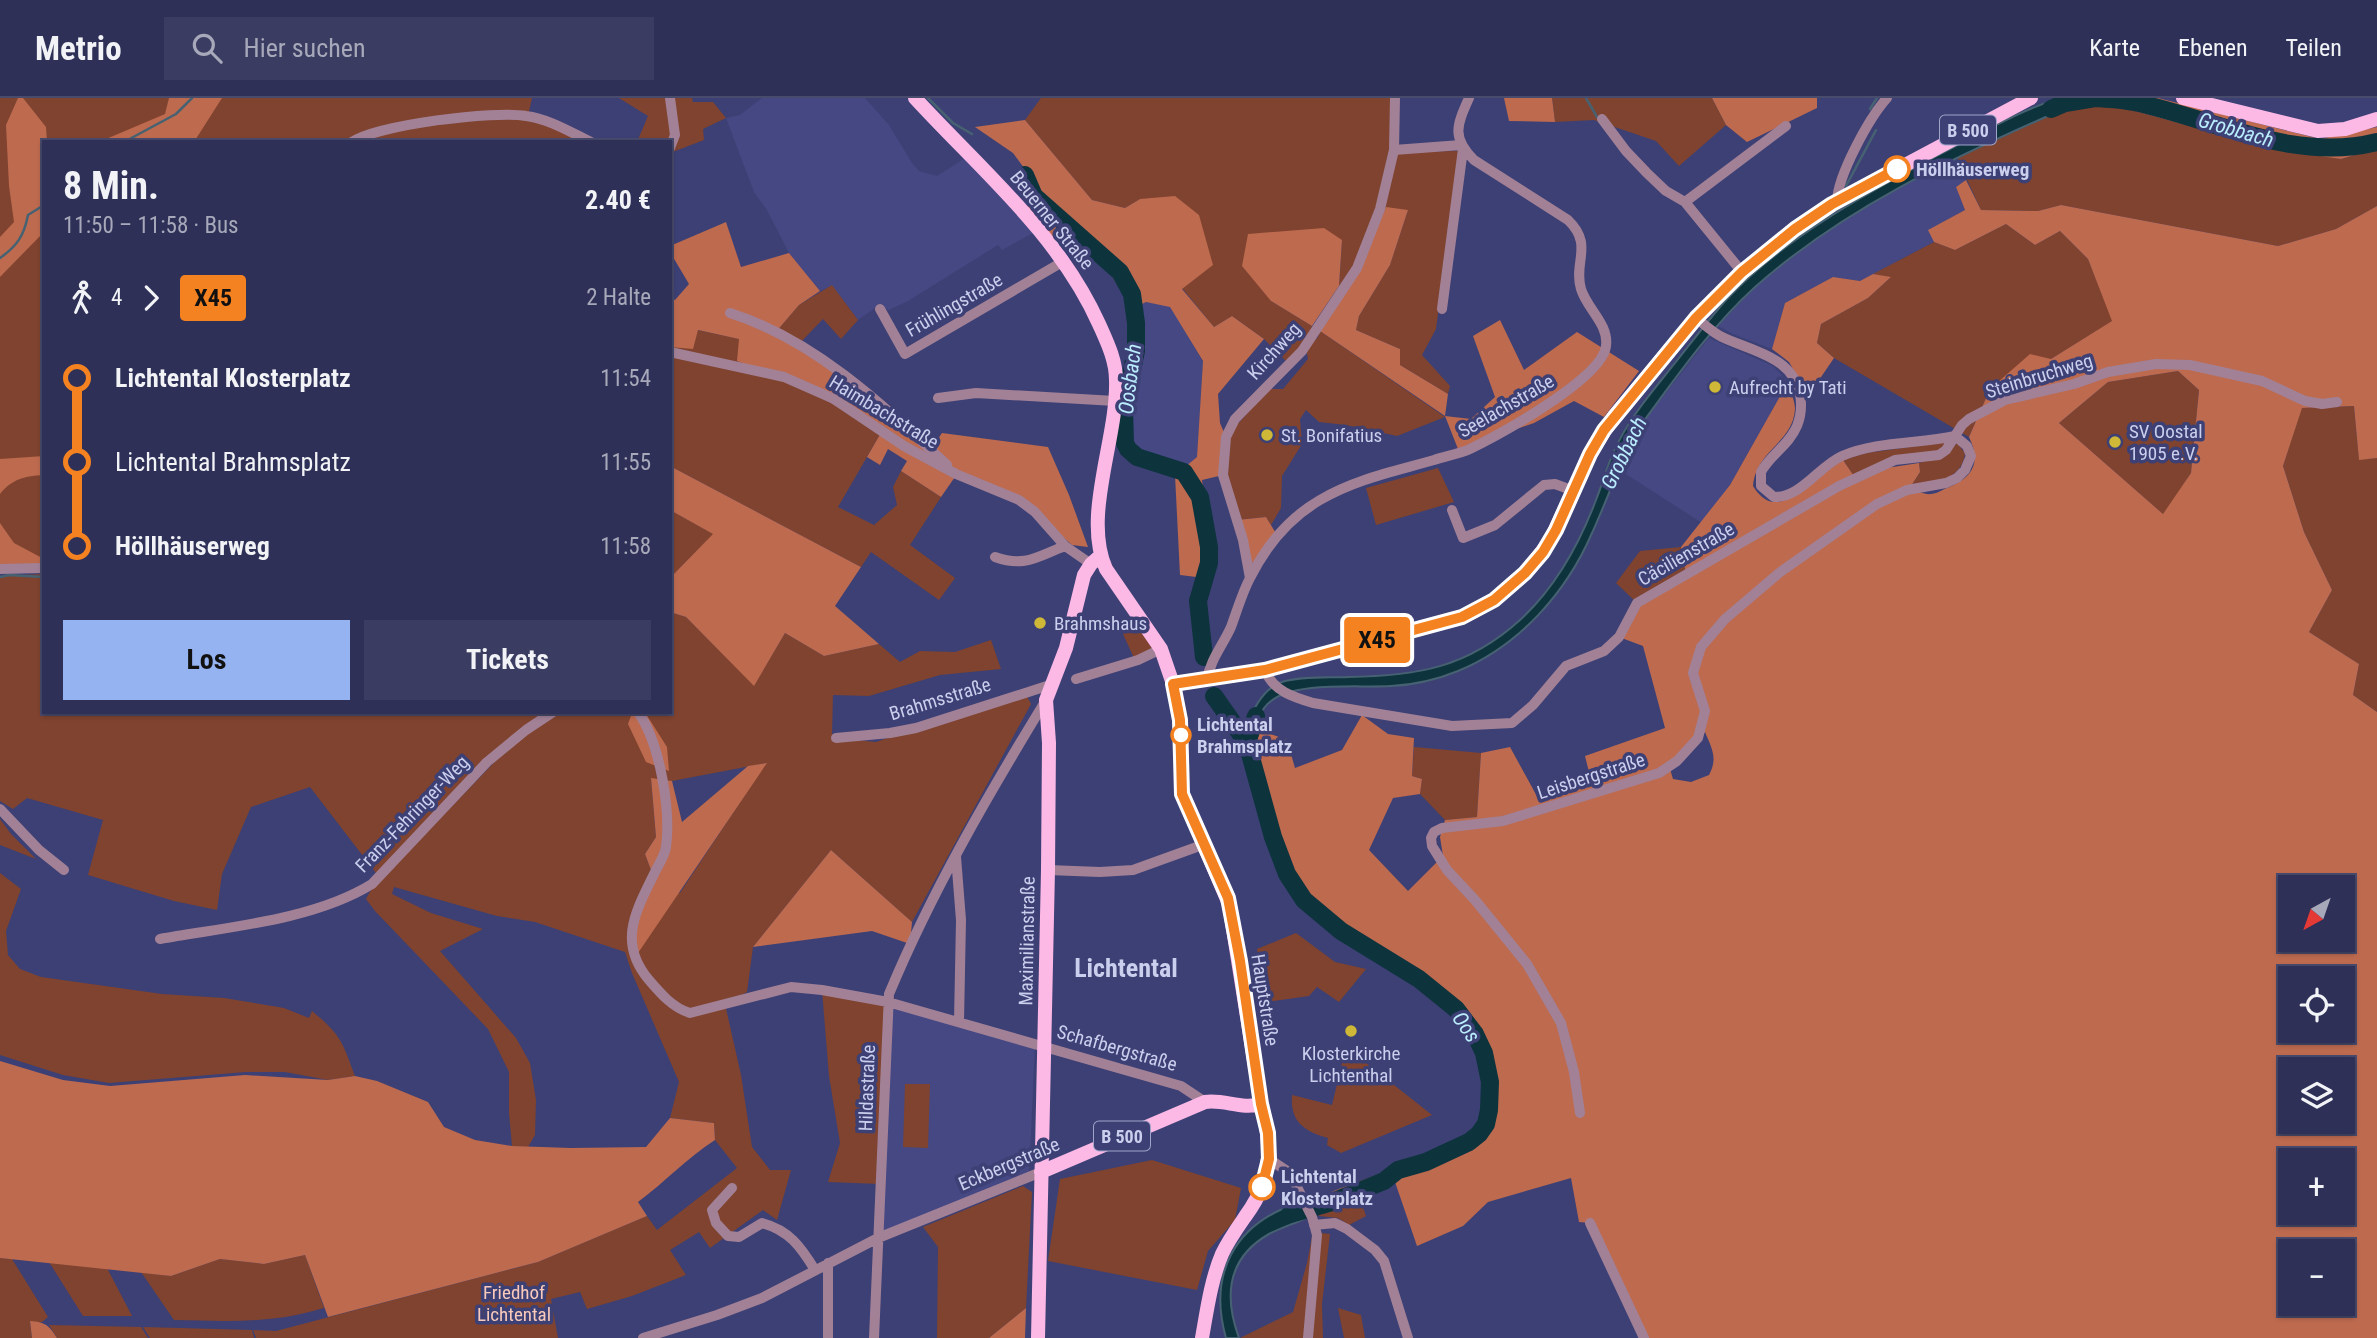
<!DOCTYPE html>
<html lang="de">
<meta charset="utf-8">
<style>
:root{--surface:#2e3057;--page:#3a3c61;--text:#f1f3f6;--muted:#a7a9ba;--line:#494b6d;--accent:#95b2f1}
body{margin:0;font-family:"Roboto Condensed",sans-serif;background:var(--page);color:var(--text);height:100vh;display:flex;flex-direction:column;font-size:26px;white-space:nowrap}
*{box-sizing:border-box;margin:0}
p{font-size:23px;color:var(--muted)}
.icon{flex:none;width:38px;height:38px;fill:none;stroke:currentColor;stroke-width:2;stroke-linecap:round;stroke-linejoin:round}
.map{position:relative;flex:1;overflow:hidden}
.sheet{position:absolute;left:42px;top:42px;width:630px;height:574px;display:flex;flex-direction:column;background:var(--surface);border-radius:0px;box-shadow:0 2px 5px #0004,0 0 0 2px var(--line)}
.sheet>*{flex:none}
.badge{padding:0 14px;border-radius:5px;font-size:24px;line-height:46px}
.needle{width:46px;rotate:220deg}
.buttons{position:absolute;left:2278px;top:777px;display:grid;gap:14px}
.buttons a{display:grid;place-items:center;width:77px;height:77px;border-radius:0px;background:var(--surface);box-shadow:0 2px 5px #0004,0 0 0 2px var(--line);font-size:35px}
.map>.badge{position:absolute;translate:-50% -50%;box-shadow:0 0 0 4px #fff}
.legs{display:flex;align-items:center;gap:10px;height:77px;padding:0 21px;font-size:23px}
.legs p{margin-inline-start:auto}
.headline{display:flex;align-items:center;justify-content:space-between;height:119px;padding:0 21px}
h1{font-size:38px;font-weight:700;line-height:52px}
.action{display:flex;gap:14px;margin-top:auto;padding:14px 21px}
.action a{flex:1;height:80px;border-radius:0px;background:var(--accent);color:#111;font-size:28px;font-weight:700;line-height:80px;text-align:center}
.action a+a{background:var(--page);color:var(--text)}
ul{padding:0 21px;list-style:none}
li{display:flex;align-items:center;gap:24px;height:84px;font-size:26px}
li i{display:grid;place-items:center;width:10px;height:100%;margin:0 9px;background:currentColor}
li i::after{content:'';width:18px;height:18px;margin:-9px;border:5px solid;border-radius:50%;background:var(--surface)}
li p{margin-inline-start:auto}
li:first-child i{background:linear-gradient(#0000 50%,currentColor 0)}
li:last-child i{background:linear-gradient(currentColor 50%,#0000 0)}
header{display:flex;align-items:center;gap:42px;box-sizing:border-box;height:98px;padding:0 35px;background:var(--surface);border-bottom:2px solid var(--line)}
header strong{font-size:33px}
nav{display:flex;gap:38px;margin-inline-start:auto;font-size:24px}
.search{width:490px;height:63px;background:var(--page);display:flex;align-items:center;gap:18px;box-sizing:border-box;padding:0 24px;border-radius:0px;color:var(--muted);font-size:26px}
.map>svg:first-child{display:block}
</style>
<header>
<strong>Metrio</strong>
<div class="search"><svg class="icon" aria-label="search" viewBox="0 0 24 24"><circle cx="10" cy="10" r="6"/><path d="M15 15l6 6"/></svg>Hier suchen</div>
<nav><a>Karte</a><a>Ebenen</a><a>Teilen</a></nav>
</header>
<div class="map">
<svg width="2377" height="1240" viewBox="0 0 2377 1240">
<rect width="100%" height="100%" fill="#3d4074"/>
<path fill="#454883" d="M762 0H865L889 27 912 65 919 73 937 78 965 60 1033 135 1002 152 998 147 908 203 889 212 878 208 858 222 832 188 820 193 789 155 767 112 754 94 726 20 740 17Z
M1957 60 1966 82 1956 89 1965 112 1929 132 1934 144 1860 183 1833 179 1785 205 1772 251 1733 236 1718 228 1754 190 1819 138 1892 94Z
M1146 204 1170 208 1203 264 1197 359 1175 377 1132 361 1120 346 1122 286 1133 245 1132 211Z
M1709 240 1773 268 1788 284 1730 387 1702 425 1618 371 1643 324Z
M888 904 1035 946 1029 1079 878 1140Z"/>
<path fill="#7f432f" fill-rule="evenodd" d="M0 0H532L528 18 582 40 574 44H44V463L0 464Z
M619 0H692L693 4H713L726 20 703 31 704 42 670 55V44H637L648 18Z
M1041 0H1395L1396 54 1459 53 1436 231 1422 257 1450 288 1448 296 1400 267V251L1356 232 1359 218 1390 167 1408 112 1358 173 1339 188 1342 142 1271 203 1312 228 1308 242 1287 264 1264 241 1232 218 1214 229 1182 190 1140 101 1125 110 1092 102 1025 22Z
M1552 0H1712L1726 27 1679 68 1656 43 1594 22 1555 24Z
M2094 6 2117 8 2233 40 2341 61 2377 50V108L2336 131 2278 148 2061 107 2038 113 1981 112 1957 60 2057 14Z
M2006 126 2035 147 2060 133 2088 161 2113 223 2051 261 1990 291 1969 339 1834 260 1817 245 1821 226 1868 200 1890 180 1873 176 1934 144 1955 152Z
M832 187 858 222 841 241 823 221 799 246 774 236 799 207Z
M697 232 740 241 783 279 882 333 838 409 874 427 897 407 893 389 901 373 941 399 910 447 955 480 939 502 871 454 861 469 670 368V249Z
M1320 233 1445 319 1397 338 1346 327 1319 324 1306 312 1300 321 1302 346 1282 378 1281 410 1271 427 1266 419 1237 422 1227 396 1226 339 1269 291H1283L1308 261 1306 251 1318 239Z
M2178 273 2199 292 2191 375 2164 417 2059 325 2108 284Z
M2354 308 2359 361 2377 360V614L2353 597 2359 566 2309 534 2332 492 2304 434 2283 368 2301 310Z
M1947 344 1939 353 1854 378 1843 362 1866 355Z
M1957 345 1965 355C1962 383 1932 385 1909 391L1920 374 1919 365 1948 355Z
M1438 370 1454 404 1376 427 1366 390Z
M670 412 714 436 670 480Z
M1681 449 1686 476 1637 505 1616 485 1640 453Z
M44 476V614H547L376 775 310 689 251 709 222 776 217 812 174 803 88 777 103 722 27 700 13 711 0 703V478Z
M670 514 686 519 754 587 785 535 824 558 879 546 900 564 920 553 955 554 991 542 1001 571 940 577 869 598 833 597 832 636 836 640 876 644 916 630 1027 598 1031 606 912 824 831 752 753 849 747 894 725 906 741 977 752 1049 770 1072H791L777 1122 763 1112 710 1150 699 1134 670 1152 686 1177 632 1198 587 1211 580 1194 551 1201 558 1240H256L253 1232 276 1233 538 1164 647 1118 657 1132 737 1070 715 1042 714 1025 670 1020 679 984 632 875 625 854 535 824 497 818 394 789 392 796 431 815 483 831 440 853 516 940 530 965 536 1002 535 1037 528 1049 512 1048 509 1015V974L488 931 375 813 366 801 371 792 512 646 557 614H670ZM766 665 680 795 651 772 645 756 656 739 651 681 672 683Z
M1137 525 1153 552 1134 560 1123 536Z
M1414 649 1481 655 1477 719 1445 722 1420 696 1422 681 1412 678Z
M0 721 11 736 36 761 0 747Z
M0 775 21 791 6 833 8 857 20 871 41 879 162 896 224 900 284 910 309 920 312 913C341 937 342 943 355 978L328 982 285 974H246L109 985 63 977 0 957Z
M1296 835 1335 864 1366 871 1339 904 1317 889 1309 898 1266 904 1257 851Z
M822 892 888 904 880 1086 828 1084 840 1045 829 978Z
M1346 949 1432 1017 1341 1055 1327 1047 1328 1040C1304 1033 1290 1024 1292 997L1332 1007Z
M905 986H930L928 1050 903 1049Z
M1152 1062 1241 1090 1235 1122 1208 1153 1197 1192 1048 1163 1060 1081Z
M1023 1088 1032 1094 1026 1210 989 1240H937L938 1149 923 1129Z
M1359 1097 1366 1118 1349 1127 1338 1120 1319 1118 1318 1113Z
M1313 1134 1330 1136 1322 1206 1323 1240H1240L1293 1214 1307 1165Z
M305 1157 324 1210C272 1226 227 1223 174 1222L141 1174 171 1178 220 1161 264 1166Z
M0 1160 12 1161 48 1219 42 1224H30L32 1240H0Z
M49 1164 107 1170 132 1218H83Z
M1338 1210 1361 1217 1365 1240H1344Z
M49 1227 141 1229 148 1240H57Z
M143 1229 252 1232 254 1240H150Z"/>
<path fill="#bd6a4f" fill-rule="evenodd" d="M18 0H23L46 29 47 44H44V134L0 179V139L14 124 9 88 6 27Z
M169 0H222L194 44H99L165 16Z
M1504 0H1552L1555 24 1509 23Z
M1712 0H1817V10L1747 44 1726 27Z
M2071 0H2158L2320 41 2377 29V50L2341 61 2320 58 2233 40 2117 8 2094 6 2075 9Z
M1025 22 1092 102 1125 110 1140 101 1175 98 1199 117 1213 167 1182 191 1214 229 1232 218 1264 241 1218 296 1220 325 1226 339 1223 377 1202 382 1213 481 1180 477 1175 377 1197 359 1203 263 1170 209 1146 204 1132 211 1103 163 1066 132 1052 140 1027 108 1032 81 1013 55 975 29Z
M1966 82 1981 112 2038 113 2061 107 2278 148 2336 131 2377 108V360L2359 362 2354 308 2302 310 2283 368 2304 434 2332 492 2309 534 2359 566 2353 597 2377 614V1240H1644L1590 1125 1579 1124 1571 1080 1488 1104 1463 1128 1417 1148 1395 1084 1335 1106 1331 1094 1461 1045C1465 1042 1471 1039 1475 1036 1497 1016 1485 963 1473 940 1469 931 1460 922 1454 913L1303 806 1283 778 1259 712 1250 645 1257 631 1287 642 1295 670 1342 652 1362 617 1388 636 1414 640 1412 678 1422 681 1420 696 1393 700 1369 752 1408 793 1443 758 1440 739 1445 722 1477 719 1481 655 1510 649 1539 702 1591 682 1585 658 1665 630 1643 548 1619 539 1637 505 1686 476 1681 449 1730 387 1788 284C1790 293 1795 303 1795 311 1793 345 1756 352 1753 388 1758 396 1765 404 1775 404 1794 405 1825 372 1843 362L1858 384 1886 370 1919 365 1920 374 1909 391C1916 392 1925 397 1931 396 1936 396 1942 392 1947 390 1972 380 1982 365 1969 339L1990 291 2030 256 2051 261 2112 223 2088 161 2060 133 2035 147 2006 126 1955 152 1934 144 1928 132 1965 112 1956 89ZM2178 273 2199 292 2191 375 2163 416 2059 325 2108 284ZM1705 634C1712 651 1718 660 1709 677L1691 684 1673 681 1670 671ZM2291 789H2343V842H2291ZM2291 880H2343V933H2291ZM2291 971H2343V1024H2291ZM2291 1062H2343V1115H2291ZM2291 1153H2343V1206H2291Z
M1386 109 1408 112 1390 167 1359 218 1356 232 1400 251V267L1448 296 1445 318 1471 321 1495 299 1473 238 1500 222 1524 272 1577 234 1639 273 1604 319 1574 303 1534 325 1458 351 1445 318 1320 233 1358 173Z
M726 124 741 169 789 155 820 193 799 207 775 235C831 267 880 310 931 351L942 335 1048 349 1069 397 1088 449 1072 447 1035 414 957 376 941 399 901 373 907 363 888 351 880 367 867 359 882 333 783 279 737 263 739 241 698 232 693 251 670 249V199L675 202 689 186 670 154V148Z
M1324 130 1342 142 1339 188 1312 228 1271 203 1242 168 1248 136Z
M1873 176 1891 179 1868 200 1821 226 1817 245 1834 260 1817 285H1801L1789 264 1772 251 1785 205 1833 179 1860 183Z
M44 358V377C25 378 12 381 0 396V361Z
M670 368 861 469 835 508 879 546 824 558 785 535 754 588 686 519 670 514V480L713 436 670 412Z
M1266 419 1277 437 1259 465 1247 464 1237 422Z
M0 425 14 445 44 461V466L0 467Z
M632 615 646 616 667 649 669 673 646 664 628 626Z
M767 665 634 861 630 819 651 772 645 756 656 739 651 680 672 683 682 724 748 668Z
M831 752 912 824 910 846 872 833 753 849Z
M0 963 63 982 110 988 245 977 328 982 355 978 377 983 428 1004 444 1029 475 1042 512 1048 571 1050 646 1049 670 1020 714 1025 715 1042C687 1060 665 1084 638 1104L647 1118 538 1164 328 1219 305 1157 264 1166 220 1161 171 1178 0 1160Z
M1026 1210 1025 1240H989Z
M30 1223C45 1224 49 1227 57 1240H32Z"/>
<path fill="#0d333d" stroke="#466272" stroke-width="2" d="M2060 0H2071L2075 9 2057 14C1950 61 1843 111 1755 189 1712 228 1677 278 1643 324 1621 359 1609 398 1592 435 1566 495 1519 548 1458 573 1436 582 1414 587 1391 588 1358 590 1296 583 1271 603 1259 612 1256 627 1252 640L1244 635C1251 616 1261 591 1282 584 1303 578 1327 580 1348 579 1417 578 1467 570 1520 522 1556 489 1579 447 1596 402 1604 382 1609 360 1620 341 1635 313 1656 289 1675 265 1692 244 1709 221 1727 201 1788 136 1873 92 1950 51 1986 33 2021 12 2060 0Z
M1298 1105 1304 1121C1293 1126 1280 1130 1269 1136 1227 1160 1224 1199 1239 1240H1226C1208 1176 1234 1126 1298 1105Z"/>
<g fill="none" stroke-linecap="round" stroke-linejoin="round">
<path stroke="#466272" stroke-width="2.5" d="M928 0 953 25 972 36
M1586 0 1597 19
M1870 11 1877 0
M124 44 176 16 192 0
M1846 88 1876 32
M0 160C17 148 24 138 28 117L44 107
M0 479 9 477 44 479"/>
<path stroke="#0d333d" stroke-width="18" d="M2096 0C2108 1 2121 1 2134 4 2214 21 2293 65 2377 44
M2051 11 2065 5 2095 0
M1025 77 1034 98 1120 174 1132 196 1136 225V253L1124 310 1125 345 1128 351 1137 359 1184 374 1200 399 1209 449V465L1198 503 1204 559
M1214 598 1247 645 1273 739 1287 776 1304 802 1341 833 1419 881 1456 911 1475 936 1484 955 1490 984 1489 1012 1486 1026 1479 1036 1469 1044 1426 1064 1398 1072 1384 1083 1332 1104 1290 1116
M1247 645 1256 618"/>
<path stroke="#a28197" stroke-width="10" d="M670 0 675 37 670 50
M1602 21 1626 53 1646 74 1666 93 1685 104 1742 174
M352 44C377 27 495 12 526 18 549 21 570 34 591 44
M1394 52 1461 47
M1837 103C1838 77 1869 20 1887 0
M1685 104 1786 28
M880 211 905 256 1064 163
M1442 211 1463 51
M730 215C815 242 883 307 947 367
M1696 220C1704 226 1712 234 1722 239 1751 253 1792 258 1800 296 1802 307 1801 318 1797 328 1789 347 1770 357 1761 374V388L1774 399C1801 400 1819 368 1842 358 1877 343 1919 346 1955 338
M670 254 784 279 834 301 904 348 956 376 1019 402 1035 414 1065 448 1091 466
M938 300 976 295 1115 303
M1452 412 1463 440 1495 427 1544 387 1555 386 1574 393
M995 459C1025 470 1038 458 1065 448
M0 471 44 470
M1250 480 1243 442 1223 377 1226 339 1235 321 1302 253 1357 170 1380 111 1394 52 1395 0
M1265 572C1273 593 1293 599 1313 605L1452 628 1512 625 1533 607 1566 568 1604 553 1619 539 1637 505 1839 388 1895 362 1939 357 1946 352 1962 327 1969 321 2005 302 2074 286 2108 274 2156 266 2190 267 2262 283 2305 303 2322 306 2337 304
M1076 581 1138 562 1161 551
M1207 582C1210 562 1223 547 1231 529 1237 513 1242 495 1250 480 1266 448 1289 420 1320 402 1355 381 1396 373 1434 362 1446 358 1459 356 1470 351 1499 337 1603 280 1606 248 1609 226 1587 211 1581 191 1573 164 1594 147 1568 122L1474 62C1451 39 1457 27 1469 0
M638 614C660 645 671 712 666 749 665 757 659 766 655 774 636 813 617 844 649 882 661 896 673 910 690 915L791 889 822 892 888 904 1181 988 1205 1004
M836 640 890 635 916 630 1053 586
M0 711 39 752 64 772
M956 759 961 822 959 924
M1048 772 1100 774 1133 772 1205 746
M160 841C227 829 314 822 372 786L487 664 526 632 553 614
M1580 1015 1574 974 1561 925 1527 866 1475 802 1447 772 1432 748 1431 740 1434 734 1442 730 1503 723 1659 675 1677 663 1698 640 1705 613 1693 575 1701 549 1725 521 1779 475 1877 406 1907 392 1946 385 1957 380 1965 372 1971 358 1967 348 1955 338
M1269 1061 1290 1075 1312 1119 1317 1137 1308 1240
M732 1090 712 1112 716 1125 728 1138 739 1139 762 1125C789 1132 801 1149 815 1172
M1590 1125 1644 1240
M1314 1127 1335 1125 1347 1131 1375 1152 1384 1163 1408 1240
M828 1165V1240
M643 1240 717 1217 762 1200 878 1140 1041 1074
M874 1240 889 896C932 793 988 697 1046 602"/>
<path stroke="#fcb9e6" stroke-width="14" d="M915 0C981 72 1058 135 1099 226 1107 244 1116 262 1116 282 1118 340 1082 418 1106 471L1161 551 1173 586 1180 622 1182 696 1229 806 1261 1006C1271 1042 1273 1077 1251 1110 1241 1125 1230 1139 1222 1156 1211 1182 1207 1212 1202 1240
M2183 0 2318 33 2345 31 2377 21
M1173 586 1265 572 1462 519 1494 502 1525 475 1550 443 1590 356 1614 318 1696 220 1742 174 1795 131 1832 106 2031 0
M1041 1074 1205 1004C1224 1001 1242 1012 1261 1006
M1038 1240 1048 772 1049 645 1046 602 1066 550 1084 477 1091 466 1100 458"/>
</g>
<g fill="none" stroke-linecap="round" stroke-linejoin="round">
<defs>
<path id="line-1" d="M1262 1089 1269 1061 1268 1035 1261 1006 1240 863 1228 800 1182 696 1180 622 1173 586 1265 572 1462 519 1494 502 1525 475 1543 454 1556 432 1590 356 1604 332 1696 220 1742 174 1795 131 1832 106 1897 71"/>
</defs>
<use href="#line-1" stroke="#fff" stroke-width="16"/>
<use href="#line-1" stroke="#f58220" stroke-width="10"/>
</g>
<g fill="#fff" stroke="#f58220" stroke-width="3.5">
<circle cx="1897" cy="71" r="12"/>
<circle cx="1181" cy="637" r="9"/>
<circle cx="1262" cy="1089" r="12"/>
</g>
<g fill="#cfb837" stroke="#3d4074" stroke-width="2.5">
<circle cx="1715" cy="289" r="7"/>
<circle cx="1267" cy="337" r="7"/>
<circle cx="2115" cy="344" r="7"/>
<circle cx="1040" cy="525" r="7"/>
<circle cx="1351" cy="933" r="7"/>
</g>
<g text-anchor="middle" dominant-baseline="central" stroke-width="7" stroke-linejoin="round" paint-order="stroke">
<g fill="#3d4074" stroke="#a0a4c9" stroke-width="2">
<rect x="1940" y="17.5" width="56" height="29" rx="5"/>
<rect x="1094" y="1023.5" width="56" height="29" rx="5"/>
</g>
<g font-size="18" font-weight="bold" fill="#cacfee">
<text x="1968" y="32">B 500</text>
<text x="1122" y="1038">B 500</text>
</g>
<g font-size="19" font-weight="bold" fill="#cacfee" stroke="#3d4074" text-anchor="start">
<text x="1916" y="71">Höllhäuserweg</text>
<text x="1197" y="626">Lichtental<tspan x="1197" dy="22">Brahmsplatz</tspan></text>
<text x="1281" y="1078">Lichtental<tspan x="1281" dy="22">Klosterplatz</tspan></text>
</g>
<g font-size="19" fill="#cacfee" stroke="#3d4074">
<text transform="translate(1052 122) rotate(51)">Beuerner Straße</text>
<text transform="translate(954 207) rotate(-30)">Frühlingstraße</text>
<text transform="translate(1274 253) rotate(-48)">Kirchweg</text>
<text transform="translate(2039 278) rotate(-17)">Steinbruchweg</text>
<text transform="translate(1506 308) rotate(-30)">Seelachstraße</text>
<text transform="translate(884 314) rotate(31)">Haimbachstraße</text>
<text transform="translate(1686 456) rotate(-30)">Cäcilienstraße</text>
<text transform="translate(940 601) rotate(-17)">Brahmsstraße</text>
<text transform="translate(1591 678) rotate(-18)">Leisbergstraße</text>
<text transform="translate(412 716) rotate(-46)">Franz-Fehringer-Weg</text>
<text transform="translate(1027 843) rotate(-89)">Maximilianstraße</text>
<text transform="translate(1265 902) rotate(81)">Hauptstraße</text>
<text transform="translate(1117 950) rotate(16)">Schafbergstraße</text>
<text transform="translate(867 990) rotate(-88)">Hildastraße</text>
<text transform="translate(1009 1066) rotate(-23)">Eckbergstraße</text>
</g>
<g font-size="19" fill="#cacfee" stroke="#3d4074" text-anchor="start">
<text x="1729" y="289">Aufrecht by Tati</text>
<text x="2129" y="333">SV Oostal<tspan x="2129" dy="22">1905 e.V.</tspan></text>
<text x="1281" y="337">St. Bonifatius</text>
<text x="1054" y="525">Brahmshaus</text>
<text x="1351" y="955" text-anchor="middle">Klosterkirche<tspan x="1351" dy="22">Lichtenthal</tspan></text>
</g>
<g font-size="19" fill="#f9cabb" stroke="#3d4074">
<text x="514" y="1194">Friedhof<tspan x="514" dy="22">Lichtental</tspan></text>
</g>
<g font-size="21" font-style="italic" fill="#baedfe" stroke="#3d4074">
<text transform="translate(2236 32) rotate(16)">Grobbach</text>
<text transform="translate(1130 281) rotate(-83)">Oosbach</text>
<text transform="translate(1624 355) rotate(-64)">Grobbach</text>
<text transform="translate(1466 929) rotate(55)">Oos</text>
</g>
<g font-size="26" font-weight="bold" fill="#cacfee" stroke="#3d4074">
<text x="1126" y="870">Lichtental</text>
</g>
</g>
</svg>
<div class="buttons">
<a><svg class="needle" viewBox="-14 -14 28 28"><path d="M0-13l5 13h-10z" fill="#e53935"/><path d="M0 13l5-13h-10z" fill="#a7a9ba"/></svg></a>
<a><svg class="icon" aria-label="locate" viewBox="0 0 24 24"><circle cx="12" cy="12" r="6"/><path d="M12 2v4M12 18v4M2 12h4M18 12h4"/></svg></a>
<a><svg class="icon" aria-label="layers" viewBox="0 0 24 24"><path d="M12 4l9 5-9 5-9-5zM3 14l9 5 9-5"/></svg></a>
<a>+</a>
<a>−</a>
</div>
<b class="badge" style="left:1377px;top:542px;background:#f58220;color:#111">X45</b>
<section class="sheet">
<div class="headline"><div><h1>8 Min.</h1><p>11:50 – 11:58 · Bus</p></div><b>2.40 €</b></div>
<div class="legs"><svg class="icon" aria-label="walk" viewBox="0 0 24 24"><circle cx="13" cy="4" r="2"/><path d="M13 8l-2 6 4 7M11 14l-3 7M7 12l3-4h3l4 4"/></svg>4<svg class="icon" aria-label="forward" viewBox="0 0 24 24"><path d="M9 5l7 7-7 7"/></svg><b class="badge" style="background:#f58220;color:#111">X45</b><p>2 Halte</p></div>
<ul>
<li><i style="color:#f58220"></i><b>Lichtental Klosterplatz</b><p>11:54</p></li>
<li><i style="color:#f58220"></i><span>Lichtental Brahmsplatz</span><p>11:55</p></li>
<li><i style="color:#f58220"></i><b>Höllhäuserweg</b><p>11:58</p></li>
</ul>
<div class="action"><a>Los</a><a>Tickets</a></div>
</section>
</div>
